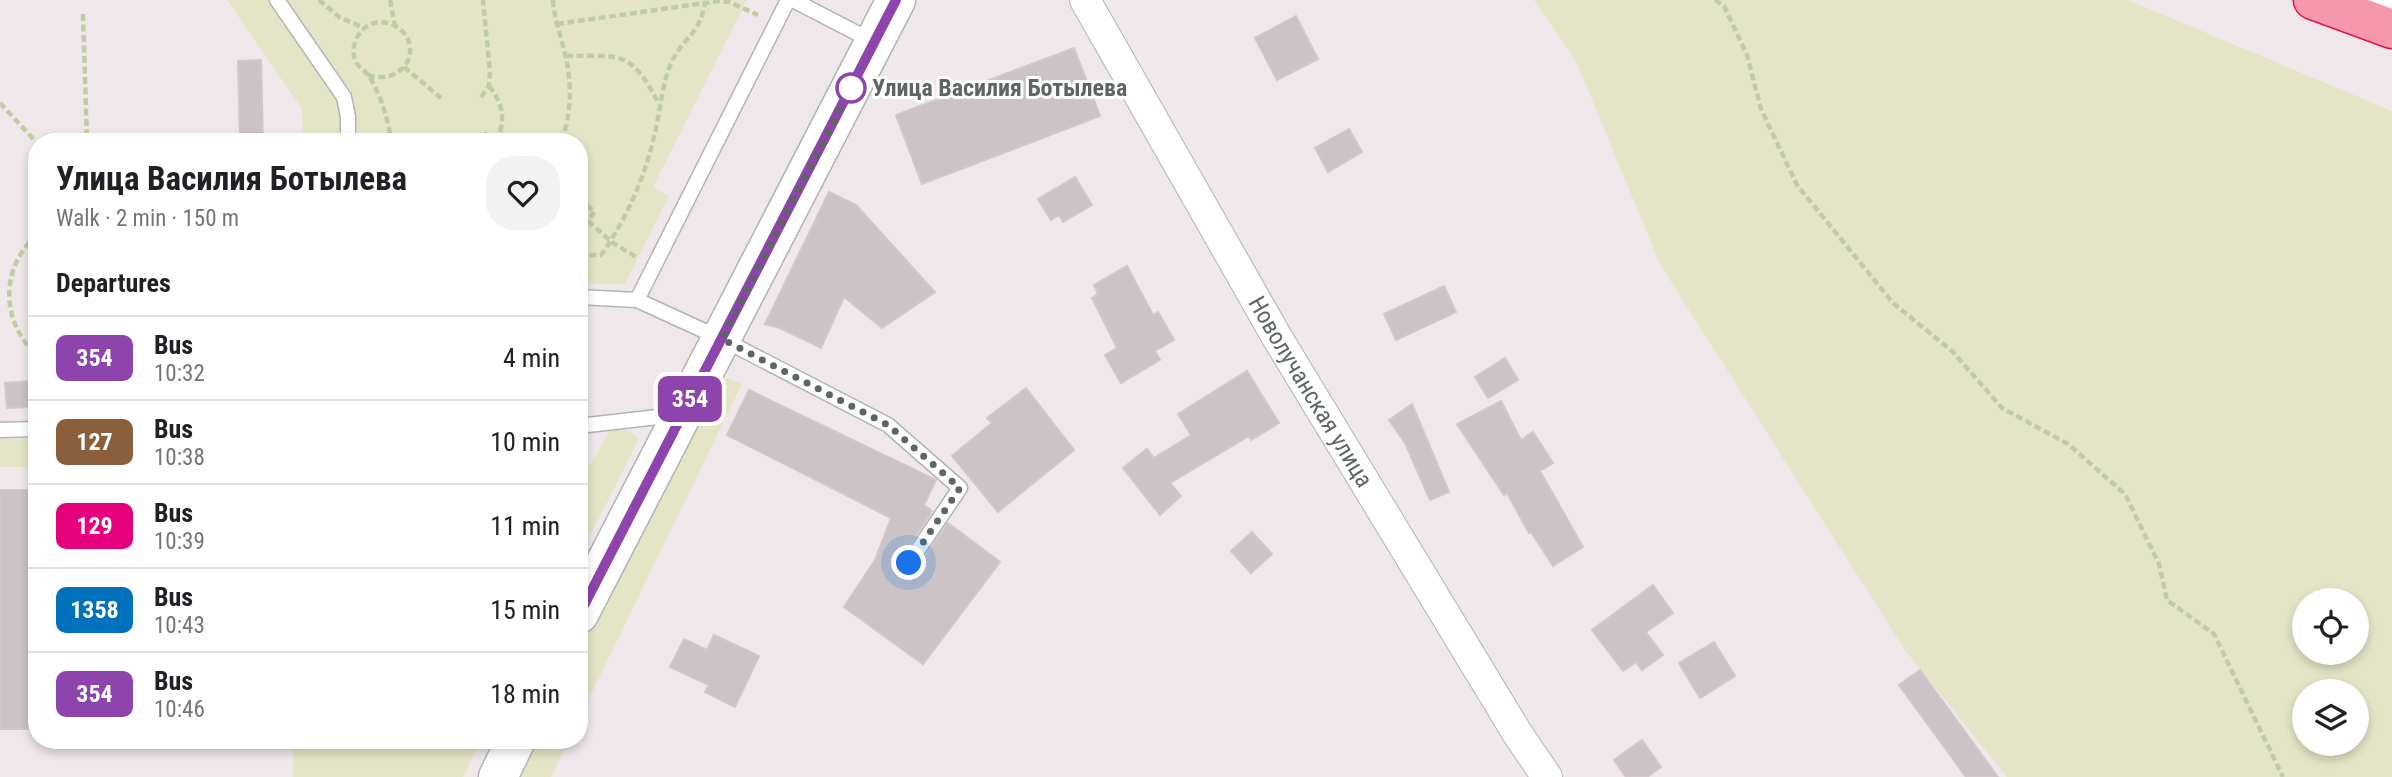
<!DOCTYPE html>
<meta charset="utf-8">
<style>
:root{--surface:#fff;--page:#f2f2f2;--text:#202124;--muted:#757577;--line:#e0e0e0}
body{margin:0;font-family:"Roboto Condensed",sans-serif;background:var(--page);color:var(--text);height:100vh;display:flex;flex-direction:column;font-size:26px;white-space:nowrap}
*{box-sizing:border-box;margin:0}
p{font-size:23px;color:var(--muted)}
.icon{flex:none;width:38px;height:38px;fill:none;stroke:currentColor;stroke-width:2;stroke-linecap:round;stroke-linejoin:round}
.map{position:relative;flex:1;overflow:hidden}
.details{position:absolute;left:28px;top:133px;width:560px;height:616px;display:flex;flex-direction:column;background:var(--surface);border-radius:28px;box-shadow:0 4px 10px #0003}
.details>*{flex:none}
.badge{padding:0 14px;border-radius:10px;font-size:24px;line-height:46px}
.controls{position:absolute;left:2292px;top:588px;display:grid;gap:14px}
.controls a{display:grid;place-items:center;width:77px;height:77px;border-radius:50%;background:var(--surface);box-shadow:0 4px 10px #0003;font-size:35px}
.you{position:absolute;width:35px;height:35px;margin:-18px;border:5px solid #fff;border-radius:50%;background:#1a73e8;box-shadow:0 0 0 10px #1a73e833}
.map>.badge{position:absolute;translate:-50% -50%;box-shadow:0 0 0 4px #fff}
h2{padding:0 28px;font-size:26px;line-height:63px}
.round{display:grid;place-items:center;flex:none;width:74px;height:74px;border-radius:28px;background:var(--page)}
.summary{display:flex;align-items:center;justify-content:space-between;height:119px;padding:0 28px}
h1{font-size:33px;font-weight:700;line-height:52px}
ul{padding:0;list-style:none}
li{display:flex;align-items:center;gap:21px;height:84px;padding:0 28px;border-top:2px solid var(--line)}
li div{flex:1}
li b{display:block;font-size:26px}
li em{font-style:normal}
li .badge{min-width:77px;font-weight:700;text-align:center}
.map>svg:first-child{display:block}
</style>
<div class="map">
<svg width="2392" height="777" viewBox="0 0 2392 777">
<rect width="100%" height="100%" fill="#efe7e9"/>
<path fill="#e4e5c6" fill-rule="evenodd" d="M227 0H747L653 187 669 196 625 284H579V142H303L302 109Z
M1534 0H2128L2392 111V777H2007L1905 650 1661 266 1576 61ZM2305 600H2357V653H2305ZM2305 691H2357V744H2305Z
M716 375 742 384 579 719V648Z
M627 429 639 439 579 558V484L610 431Z
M0 439H37V467H0Z
M293 740H481L463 777H293Z
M532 740H569L551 777H514Z"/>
<path fill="#cbc3c5" stroke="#d4c6c9" stroke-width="2" d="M1296 16 1318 59 1277 80 1255 38Z
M1074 48 1100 116 922 184 896 115Z
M261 60 263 142H240L238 61Z
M1349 129 1362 152 1328 172 1315 148Z
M1075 177 1092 205 1063 222 1059 215 1051 220 1038 199Z
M829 192 856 205 935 292 882 328 844 297 821 348 780 328 765 324Z
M1127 266 1153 315 1158 312 1174 340 1155 351 1160 360 1121 383 1105 355 1117 348 1092 298 1098 294 1094 285Z
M1444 286 1456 312 1396 340 1384 314Z
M1505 358 1518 380 1488 398 1475 377Z
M1247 371 1279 423 1251 440 1249 436 1170 483 1181 496 1160 515 1123 468 1147 449 1154 458 1191 435 1178 414Z
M29 381 31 407 7 408 5 383Z
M1026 388 1074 450 998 512 952 456 992 423 987 418Z
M749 390 936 480 924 505 932 511 901 558 900 567 903 570 909 573 917 569 948 523 1000 562 923 664 844 607 875 560 891 518 727 435Z
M1501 401 1521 440 1533 432 1553 463 1540 471 1583 547 1553 566 1531 532 1529 533 1507 493 1504 495 1457 424Z
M1412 404 1449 492 1430 500 1405 443 1389 420Z
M0 490H37V729H0Z
M1252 532 1272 554 1251 573 1231 551Z
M1653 585 1673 613 1646 632 1663 655 1642 670 1636 662 1623 671 1592 630Z
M714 635 759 656 735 707 705 692 709 685 670 667 684 639 707 650Z
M1714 642 1735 676 1700 698 1679 663Z
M1920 670 1998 777H1966L1899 685Z
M1642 740 1661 767 1647 777H1626L1614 760Z"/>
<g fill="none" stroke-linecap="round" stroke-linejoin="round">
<defs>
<path id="lane" d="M277 0 344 97 348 117V142
M793 0 874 42
M579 297 637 300 722 339 888 425 960 488 909 563
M637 300 788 0
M579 426 675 415
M0 430 37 429"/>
<g id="street">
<path id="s1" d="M1085 0 1278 339 1519 736 1547 777"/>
</g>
<path id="secondary" d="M2355 0 2392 6
M579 614 896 0
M498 777 516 740"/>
<path id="highway" d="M2313 0 2392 29"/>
</defs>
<use href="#lane" stroke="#afb5b4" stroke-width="17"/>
<use href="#street" stroke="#afb5b4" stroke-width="32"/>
<use href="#secondary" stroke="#aeb6b4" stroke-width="41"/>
<use href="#highway" stroke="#e6104b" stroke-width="41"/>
<path stroke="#c0cda4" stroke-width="4.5" stroke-dasharray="7 3.5" stroke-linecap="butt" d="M319 0 339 17 364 28
M390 0 395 26
M553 0C554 19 561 36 565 54 572 82 572 114 561 142
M1715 0 1724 6 1747 55 1761 109 1797 185 1893 303 1952 351 2002 408 2068 444 2125 494 2159 564 2167 600 2214 634 2283 777
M83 14 87 142
M557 24 719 1 729 2 758 15
M566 56C624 56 630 50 659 104
M404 67 441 98
M368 75C405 87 425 45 397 27 390 22 379 21 371 24 358 30 350 46 355 60 358 67 364 70 369 76 380 93 389 121 391 142
M489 86C503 103 507 122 495 142
M481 97 489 86 490 72 483 0
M0 103 37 143
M484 133 494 142
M441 142 444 139
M579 199 595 212 579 229
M588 221 613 243 638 258
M37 235C0 267 0 322 37 355
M579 255H601C626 220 646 175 655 132 661 108 662 81 673 59 686 35 699 35 705 3"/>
<use href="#lane" stroke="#fff" stroke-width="14"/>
<use href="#street" stroke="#fff" stroke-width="30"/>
<use href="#secondary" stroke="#fff" stroke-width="38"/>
<use href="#highway" stroke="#f698ac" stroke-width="38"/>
</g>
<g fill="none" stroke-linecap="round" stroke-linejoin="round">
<defs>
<path id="line" d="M579 615 896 0"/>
</defs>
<use href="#line" stroke="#fff" stroke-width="16"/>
<use href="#line" stroke="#8e44ad" stroke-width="10"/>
<path stroke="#5e6663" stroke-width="7" stroke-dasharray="0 12.6" d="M851 88 722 339 888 425 960 488 909 563"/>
</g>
<circle fill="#fff" stroke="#8e44ad" stroke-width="3.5" cx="851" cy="88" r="14"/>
<g text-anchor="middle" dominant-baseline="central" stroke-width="6" stroke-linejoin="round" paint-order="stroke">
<g font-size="24" font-weight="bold" fill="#5e6663" stroke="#fff" text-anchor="start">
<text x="872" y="88">Улица Василия Ботылева</text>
</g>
<g font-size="24" fill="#5e6663" stroke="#fff">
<text stroke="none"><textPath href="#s1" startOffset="452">Новолучанская улица</textPath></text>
</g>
</g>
</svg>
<div class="controls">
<a><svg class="icon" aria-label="locate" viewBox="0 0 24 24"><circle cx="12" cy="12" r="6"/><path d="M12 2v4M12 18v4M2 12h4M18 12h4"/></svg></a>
<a><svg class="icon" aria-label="layers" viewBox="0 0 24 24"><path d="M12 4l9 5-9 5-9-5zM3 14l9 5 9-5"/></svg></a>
</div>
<div class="you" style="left:909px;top:563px"></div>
<b class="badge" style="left:690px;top:399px;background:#8e44ad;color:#fff">354</b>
<section class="details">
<div class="summary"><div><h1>Улица Василия Ботылева</h1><p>Walk · 2 min · 150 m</p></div><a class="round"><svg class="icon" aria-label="heart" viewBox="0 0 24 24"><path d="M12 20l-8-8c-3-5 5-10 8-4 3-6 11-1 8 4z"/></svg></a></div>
<h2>Departures</h2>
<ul>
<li><span class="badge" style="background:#8e44ad;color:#fff">354</span><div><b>Bus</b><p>10:32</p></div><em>4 min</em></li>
<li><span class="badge" style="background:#8b5e3c;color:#fff">127</span><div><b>Bus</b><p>10:38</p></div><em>10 min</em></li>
<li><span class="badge" style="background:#e6007e;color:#fff">129</span><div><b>Bus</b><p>10:39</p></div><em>11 min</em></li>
<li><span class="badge" style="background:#0072bc;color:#fff">1358</span><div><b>Bus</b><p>10:43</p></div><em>15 min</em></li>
<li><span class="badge" style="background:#8e44ad;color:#fff">354</span><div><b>Bus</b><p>10:46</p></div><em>18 min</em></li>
</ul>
</section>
</div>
